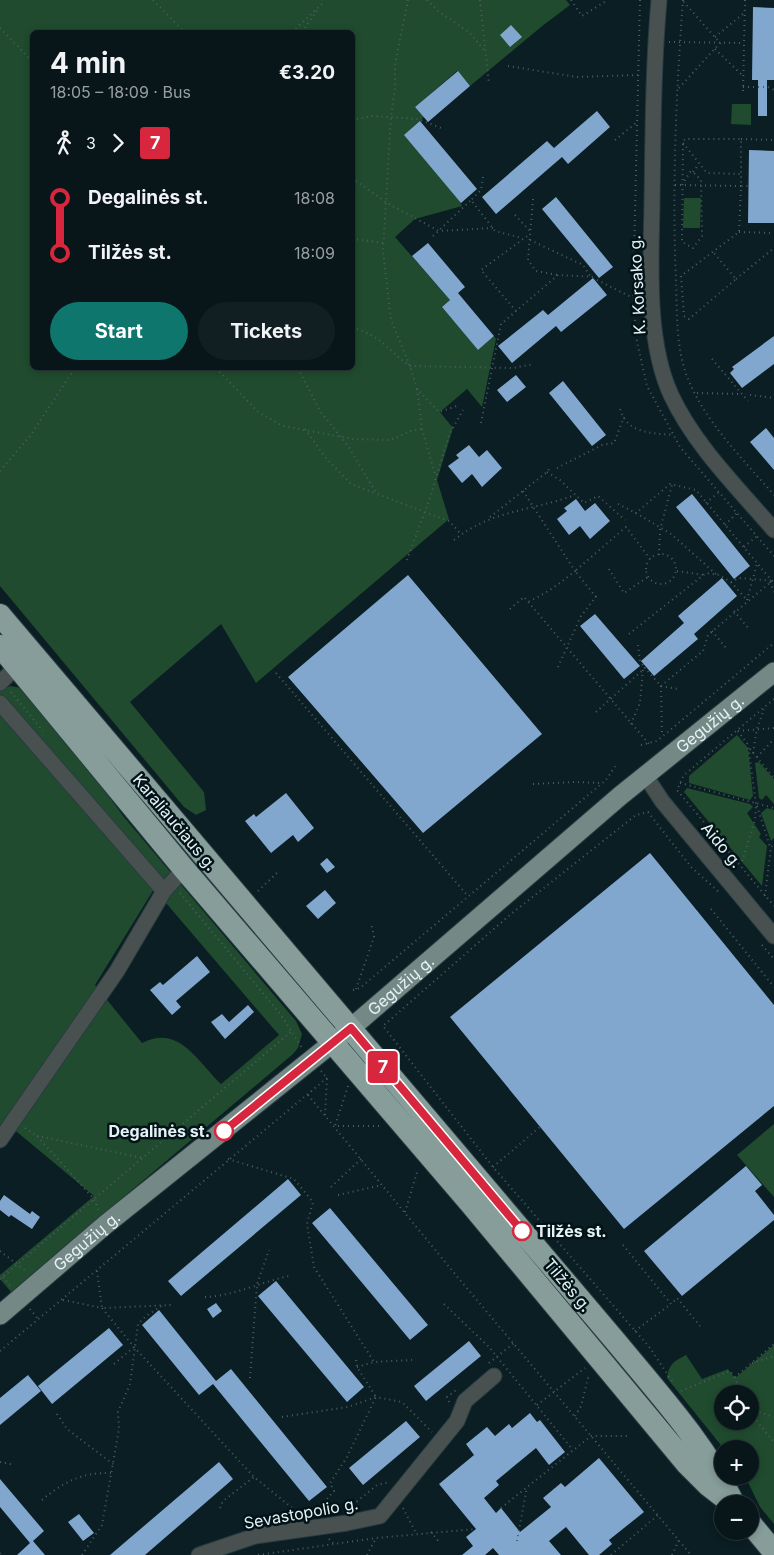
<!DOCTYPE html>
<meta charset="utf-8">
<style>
:root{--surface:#08161a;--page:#111f23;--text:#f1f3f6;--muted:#989fa2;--line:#293539;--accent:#0f766e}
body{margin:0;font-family:Inter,sans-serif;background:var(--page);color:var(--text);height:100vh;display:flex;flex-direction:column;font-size:19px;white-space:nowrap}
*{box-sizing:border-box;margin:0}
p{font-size:16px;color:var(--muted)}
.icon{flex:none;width:28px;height:28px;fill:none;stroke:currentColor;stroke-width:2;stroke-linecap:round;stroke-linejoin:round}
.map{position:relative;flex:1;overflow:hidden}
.panel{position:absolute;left:30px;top:30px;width:325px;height:340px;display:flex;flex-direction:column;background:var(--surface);border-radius:8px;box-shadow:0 2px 8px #0003,0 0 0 1px var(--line)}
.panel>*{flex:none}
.badge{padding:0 10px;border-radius:4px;font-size:18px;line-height:32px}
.controls{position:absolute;left:714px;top:1385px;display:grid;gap:10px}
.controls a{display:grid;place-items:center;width:45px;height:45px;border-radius:50%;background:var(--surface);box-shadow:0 2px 8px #0003,0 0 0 1px var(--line);font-size:25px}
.map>.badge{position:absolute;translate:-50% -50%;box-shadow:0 0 0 2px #fff}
.legs{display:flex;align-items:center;gap:8px;height:55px;padding:0 20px;font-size:16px}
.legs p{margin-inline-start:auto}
.overview{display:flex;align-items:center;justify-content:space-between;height:85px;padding:0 20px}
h1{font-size:28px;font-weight:700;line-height:38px}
.action{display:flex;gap:10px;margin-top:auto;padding:10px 20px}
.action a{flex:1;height:58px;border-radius:30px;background:var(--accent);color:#fff;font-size:20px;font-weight:700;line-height:58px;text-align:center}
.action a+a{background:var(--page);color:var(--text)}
ul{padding:0 20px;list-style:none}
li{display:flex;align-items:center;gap:18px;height:55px;font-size:19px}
li i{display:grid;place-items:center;width:8px;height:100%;margin:0 6px;background:currentColor}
li i::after{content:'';width:12px;height:12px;margin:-6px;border:4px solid;border-radius:50%;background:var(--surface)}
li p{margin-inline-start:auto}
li:first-child i{background:linear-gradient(#0000 50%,currentColor 0)}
li:last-child i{background:linear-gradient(currentColor 50%,#0000 0)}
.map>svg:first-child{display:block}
</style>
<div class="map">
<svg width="774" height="1555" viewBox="0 0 774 1555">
<rect width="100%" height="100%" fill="#0a1e23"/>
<path fill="#204b2e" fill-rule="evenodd" d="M0 0H566L570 5 541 27 470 86 457 71 415 107 424 117 420 121 462 206 415 219 395 237 450 300 442 307 478 350 494 336 496 339 482 407 467 389 440 412 453 428 437 480 449 519 256 683 221 624 130 702 204 792 206 810 196 815 184 807 0 586ZM32 32H352V368H32Z
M732 104H751V125L731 124Z
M684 198H701L700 228H683Z
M10 686 22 688 64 735 124 817 296 1021 302 1034 298 1048 293 1054 11 1292 0 1279V1275L94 1196 11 1127 0 1140V691ZM154 889 279 1035 221 1084C197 1061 179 1024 142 1043L95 985Z
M737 735 748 748 753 796 750 800 689 783V776Z
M759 762 774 779V804L766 795 762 800 759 798 755 763Z
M687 788 750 804 753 807 747 813 761 834 759 837 767 846 762 886 684 792Z
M767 808 774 810V838L771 841 761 813Z
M774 1124V1197L737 1155Z
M774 1345V1524L760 1507 745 1476H750V1449H724L667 1378C669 1364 674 1361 686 1355L702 1379 728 1369 735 1378ZM722 1394H750V1421H722Z"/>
<path fill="#81a7cf" d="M753 7 774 8V80H767V116H758V80H752Z
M511 25 522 37 510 47 500 35Z
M458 71 470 86 428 122 415 107Z
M597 111 610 127 568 164 562 157 496 214 482 197 547 141 554 148Z
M420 121 477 189 461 203 404 135Z
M749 150 774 151V223H748Z
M556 197 613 267 599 278 542 209Z
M428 243 465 287 458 293 494 336 478 350 442 307 450 300 412 256Z
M593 278 607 295 561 332 556 326 512 363 498 346 543 310 548 315Z
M774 336V364L742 388 730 373 734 369 732 367Z
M516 375 526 387 507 402 497 390Z
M563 381 606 435 592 446 549 393Z
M766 428 774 438V470L750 442Z
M469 445 479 457 487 450 502 468 482 487 472 474 462 483 448 466 459 458 456 455Z
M692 494 750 566 734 579 676 507Z
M576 499 585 511 595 503 610 521 590 539 580 526 569 535 557 519 567 511 564 508Z
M408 575 542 734 423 833 288 677Z
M722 578 737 596 694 634 698 639 654 676 641 661 684 623 678 616Z
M595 614 640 666 624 679 580 626Z
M286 793 314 828 298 842 293 835 271 853 245 821 254 814 256 817Z
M650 853 774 1005V1106L624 1229 450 1017Z
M327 858 335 867 327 873 320 864Z
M325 890 336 903 318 919 306 906Z
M197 956 210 972 176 1001 181 1007 172 1015 150 990 160 982 163 985Z
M248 1005 254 1012 225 1039 211 1022 222 1014 229 1022Z
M746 1166 762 1185 755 1191 774 1215V1220L682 1296 644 1251Z
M288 1179 301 1195 181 1296 168 1281Z
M4 1195 30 1214 32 1211 40 1217 32 1229 11 1215 9 1217 0 1210V1201Z
M330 1208 428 1325 410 1340 312 1223Z
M276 1281 364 1387 347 1402 258 1296Z
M216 1303 222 1311 213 1318 207 1309Z
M159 1310 216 1381 231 1369 327 1487 309 1501 213 1384 199 1395 142 1325Z
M109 1328 123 1345 52 1404 38 1386Z
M469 1341 481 1356 426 1401 414 1386Z
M28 1375 41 1391 0 1425V1398Z
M530 1413 537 1422 540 1420 565 1452 549 1465 536 1448 496 1481 499 1485 484 1498 496 1513 501 1508 520 1532 551 1507 543 1498 561 1483 565 1487 599 1458 644 1512 609 1540 612 1544 599 1555H589L566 1527 549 1541 561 1555H499L493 1548 485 1555H462L473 1546 466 1537 476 1529 439 1484 474 1455 466 1444 487 1427 495 1436 509 1424 512 1428Z
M406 1421 420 1437 363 1485 349 1468Z
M219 1462 233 1479 145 1555H110Z
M0 1479 44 1531 33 1541 45 1555H17L30 1543 0 1507Z
M79 1514 94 1533 83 1541 68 1522Z"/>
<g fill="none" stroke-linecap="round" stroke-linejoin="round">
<defs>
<path id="minor" d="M659 0C653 68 653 136 652 204 651 263 646 341 671 395 695 446 738 488 774 530
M0 683 23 660
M0 703 164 891
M645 775 662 801 774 936
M0 1140 117 971 164 891 184 869
M199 1555 255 1536 347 1523 380 1516 457 1421 465 1401 494 1376"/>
<g id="major">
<path id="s1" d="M0 1315 105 1225 351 1028 620 796 774 672"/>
</g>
<path id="highway" d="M0 615 617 1343C659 1394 705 1444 734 1504
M0 646 184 869 471 1204 687 1464 708 1485 730 1502
M750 1523 774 1552"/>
</defs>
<use href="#minor" stroke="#293c41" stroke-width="17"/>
<use href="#major" stroke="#293c41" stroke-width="21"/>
<use href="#highway" stroke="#293c41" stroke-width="24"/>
<path stroke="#4d5e63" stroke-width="2" stroke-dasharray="1 4" stroke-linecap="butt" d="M153 0 184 32
M408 0 395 64V88L391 117 383 251 391 320 410 366 417 389 439 412 460 405
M427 0 438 11 469 32 484 50
M480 0 489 84
M571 0 582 16 608 0
M640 0 633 298 637 342 647 386 680 447 774 556
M683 0C676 93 672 188 676 281 677 313 676 350 688 379 706 423 743 459 774 495
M0 28 32 61
M292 32 322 4
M302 32 319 8
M715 37 744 13
M669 42 744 43
M715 49 742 75
M508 66 577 77 638 75
M743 87H768L774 90
M679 88 720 43 683 1
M743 91 745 0
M352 120 372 116 418 119 441 128
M741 139 774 140
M615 140 636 123
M683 143 707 173 741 174
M693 172 699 164
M483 177 481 190 471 200 495 231 522 238
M352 178 387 203 439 231 493 228
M675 185 741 186 739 232 681 276 684 316 689 319 736 279 713 252
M682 185 690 172H693L701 180 702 236 693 248 682 242 683 143 685 139H741V186H749
M533 199 528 260 536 271 558 275
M515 215 530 231
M739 232 774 233
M433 236 471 200
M352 239 384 243
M530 240 583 265 590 276
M736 279 774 248
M597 280 633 298
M516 311 481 270 530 234
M352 328C382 335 387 350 410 366L513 368 534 364
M712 359 748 401
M216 368 258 412 283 426 353 439 391 440 410 431 422 429
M298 368 320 411 348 446 377 494 449 521 461 534
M417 389 422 429 435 474
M697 393 742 394
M750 395 774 398
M620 409C627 434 652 433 674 435
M481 423 501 324 558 275 595 277
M305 429 325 457 351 484 377 494
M557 468 602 445 614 443 624 417
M0 471 30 436 75 368
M547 472 560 480 584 503 598 496 625 520
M523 491 575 571C561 583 545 594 528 602
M706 503 719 492
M618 504 636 513
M490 517 547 472 551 466
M725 525 737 513
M454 540C491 510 532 511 575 495
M744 547 757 536
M646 569a15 15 0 1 1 30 0a15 15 0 1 1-30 0Z
M659 555 660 530 672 485
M407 560 430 498 449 435 463 410
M609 569 624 593 648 577
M677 571 704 575
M731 582 746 599
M770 582 774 592
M596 597 575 571 626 527 650 559
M747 600 757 564
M510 609 524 597 649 744
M734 611 749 629
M712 631 726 648
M629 634 706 573 719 575 731 582 739 578 774 581
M638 645 640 661 645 668
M558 667 581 616 598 594
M276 673 467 895
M661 686 703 651 708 635 772 581 696 490 670 484 636 513 671 534 717 575
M661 686 678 689
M11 692 43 731
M774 699 684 775 677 790 774 906
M596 712 645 668 661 686 662 736
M631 724 640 703 643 669
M738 731 748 745 756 804 755 820 741 865
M738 731 774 728
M641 745 657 741 774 643
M750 749 774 778
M753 753 757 729 764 709
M757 757 774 739
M680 783 774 808
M533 784 575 782 600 783
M757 806 770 847
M258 891 278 872
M180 893 281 1015 302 1048
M765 896 771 847 774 844
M711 909 774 987
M762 945 774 959
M356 989 374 937 371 923
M353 990 360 988 606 780 616 765
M321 1071 327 1078 325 1116
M348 1086 335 1126H380
M308 1095 455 1274 691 1555
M25 1128 37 1136 94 1199 99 1211
M37 1136 143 1158
M228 1159 294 1179 313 1202 307 1224 314 1267 374 1362
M493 1167 540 1127
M331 1187 361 1159
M338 1195 382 1185
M405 1212 418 1169
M623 1245 671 1304 677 1298 700 1326
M0 1251 27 1272
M97 1271 102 1308 172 1305
M3 1277 11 1287
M0 1279 292 1031
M205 1297C234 1296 261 1282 289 1276
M63 1300 102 1308 134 1347 254 1477 301 1515
M444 1304 489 1347 573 1450
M30 1309 38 1319
M635 1331 671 1304
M0 1351 327 1078
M356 1360 357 1367 376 1397
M489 1363 514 1343
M752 1363 774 1356
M114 1364 134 1347
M357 1367 374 1362 412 1360
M735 1377 741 1394
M250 1378 257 1284 269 1250
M672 1381 650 1348 493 1167 383 1026 511 914 636 815 648 812 691 867 720 893
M681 1391 730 1371 735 1377 774 1344
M449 1402 447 1397 456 1390
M537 1405 585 1368
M750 1409 774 1417
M750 1413 774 1442
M57 1414 67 1429 113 1464
M575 1416 581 1406 589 1374
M282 1417 348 1407 376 1397 402 1402 432 1432
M0 1462 14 1465
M42 1500C63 1482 83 1472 111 1473
M220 1508 223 1501 254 1477
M349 1508 377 1485 390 1482
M403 1508 416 1533
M501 1508 591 1436H627
M314 1514 334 1491 330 1483 347 1457 376 1397
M431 1532 440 1543
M329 1539 334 1544
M517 1541 527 1487
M0 1553 1 1555
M82 1555 102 1525 119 1429 118 1412 130 1384 138 1324 146 1316 163 1305
M258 1555 376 1538 476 1529
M367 1555 376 1538
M611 1555 658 1515
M672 1555 679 1540"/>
<use href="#minor" stroke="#485150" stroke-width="15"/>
<use href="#major" stroke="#748885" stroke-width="19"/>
<use href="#highway" stroke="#869d9a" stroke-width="22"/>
</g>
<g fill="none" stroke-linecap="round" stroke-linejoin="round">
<defs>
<path id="line-1" d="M224 1131 351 1028 522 1231"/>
</defs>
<use href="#line-1" stroke="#fff" stroke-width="11"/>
<use href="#line-1" stroke="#d7263d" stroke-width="8"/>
</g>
<g fill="#fff" stroke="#d7263d" stroke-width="2.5">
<circle cx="224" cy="1131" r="9"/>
<circle cx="522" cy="1231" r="9"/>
</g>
<g text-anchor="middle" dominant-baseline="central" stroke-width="5" stroke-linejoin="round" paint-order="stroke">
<g font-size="16" fill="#e6f2f6" stroke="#031419">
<text transform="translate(637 285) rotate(-93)">K. Korsako g.</text>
<text stroke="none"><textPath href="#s1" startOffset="924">Gegužių g.</textPath></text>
<text transform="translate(175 822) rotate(50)">Karaliaučiaus g.</text>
<text transform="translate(722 845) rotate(50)">Aido g.</text>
<text stroke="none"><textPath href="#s1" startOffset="519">Gegužių g.</textPath></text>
<text stroke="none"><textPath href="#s1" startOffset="114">Gegužių g.</textPath></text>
<text transform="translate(568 1285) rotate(50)">Tilžės g.</text>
<text transform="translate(301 1513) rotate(-10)">Sevastopolio g.</text>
</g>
<g font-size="16" font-weight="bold" fill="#e6f2f6" stroke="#031419" text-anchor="end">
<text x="210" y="1131">Degalinės st.</text>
<text x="536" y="1231" text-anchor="start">Tilžės st.</text>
</g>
</g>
</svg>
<div class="controls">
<a><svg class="icon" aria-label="locate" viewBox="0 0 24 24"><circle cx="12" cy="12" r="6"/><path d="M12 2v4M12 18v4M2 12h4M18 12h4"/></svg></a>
<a>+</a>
<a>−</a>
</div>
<b class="badge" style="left:383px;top:1067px;background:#d7263d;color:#fff">7</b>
<section class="panel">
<div class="overview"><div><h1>4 min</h1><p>18:05 – 18:09 · Bus</p></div><b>€3.20</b></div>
<div class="legs"><svg class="icon" aria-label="walk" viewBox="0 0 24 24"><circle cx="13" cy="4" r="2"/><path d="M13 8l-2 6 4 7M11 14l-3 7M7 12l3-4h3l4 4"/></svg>3<svg class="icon" aria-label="forward" viewBox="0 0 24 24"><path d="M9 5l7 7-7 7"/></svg><b class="badge" style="background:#d7263d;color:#fff">7</b></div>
<ul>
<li><i style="color:#d7263d"></i><b>Degalinės st.</b><p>18:08</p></li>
<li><i style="color:#d7263d"></i><b>Tilžės st.</b><p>18:09</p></li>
</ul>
<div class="action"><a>Start</a><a>Tickets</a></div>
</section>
</div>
